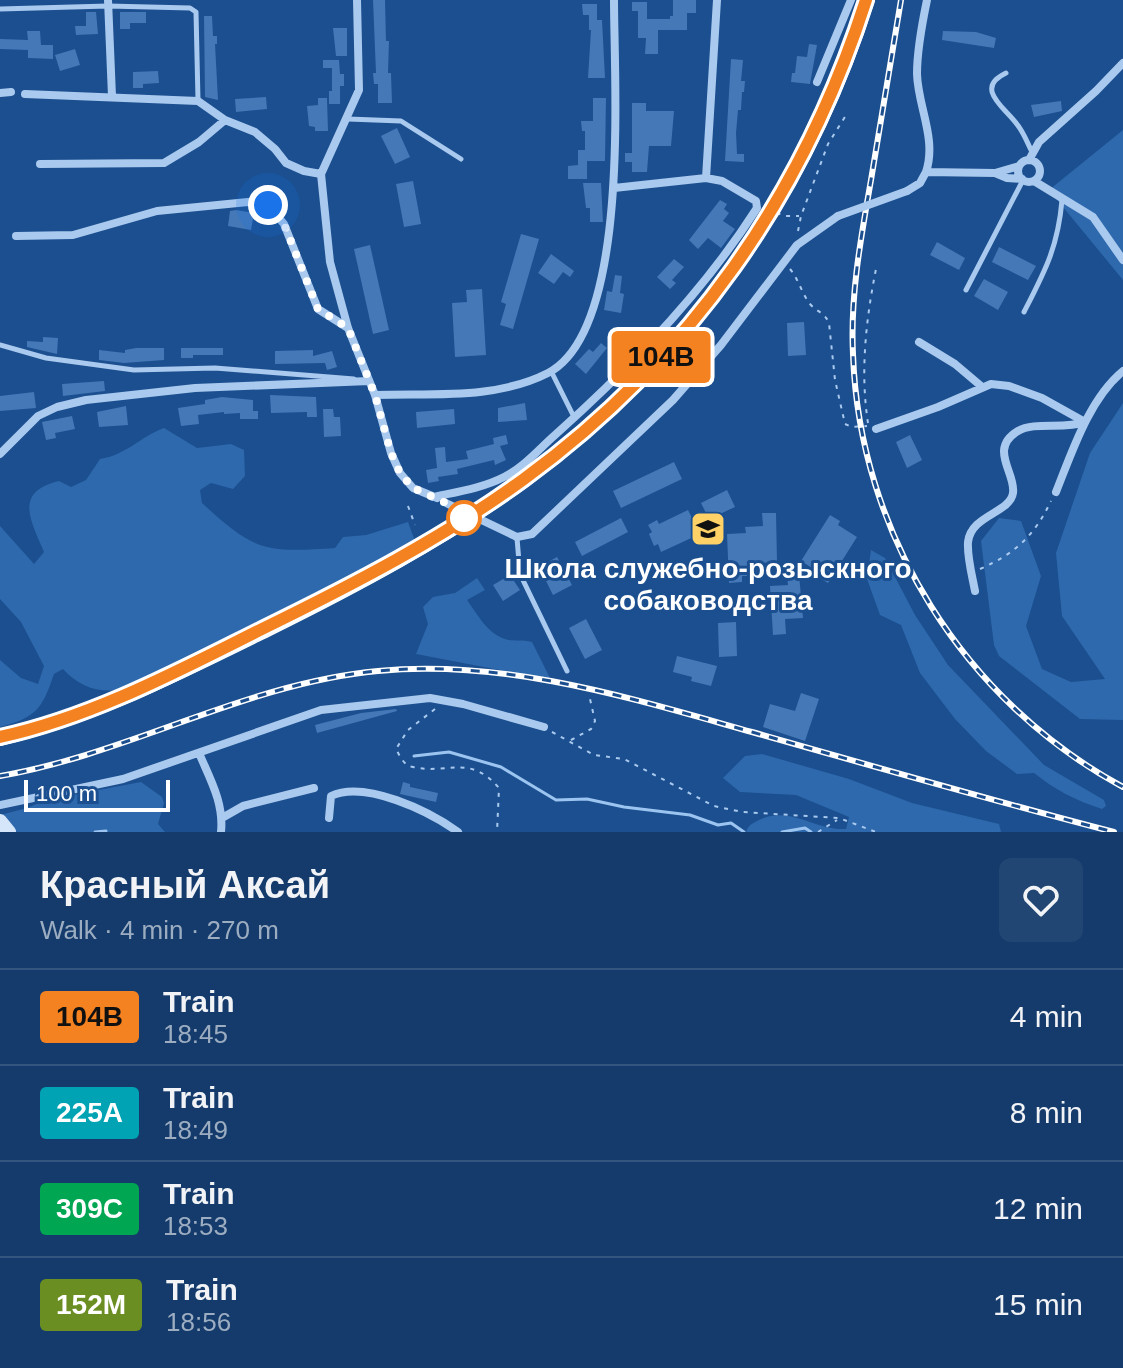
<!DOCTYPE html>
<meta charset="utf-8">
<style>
:root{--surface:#143b6b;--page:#214673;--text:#f1f3f6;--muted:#9dadc1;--line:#33557e}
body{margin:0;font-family:Helvetica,sans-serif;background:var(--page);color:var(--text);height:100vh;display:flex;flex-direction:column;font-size:30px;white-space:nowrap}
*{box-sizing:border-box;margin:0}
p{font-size:26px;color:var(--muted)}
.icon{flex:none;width:44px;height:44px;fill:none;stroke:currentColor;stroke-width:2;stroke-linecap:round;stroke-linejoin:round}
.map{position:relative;height:832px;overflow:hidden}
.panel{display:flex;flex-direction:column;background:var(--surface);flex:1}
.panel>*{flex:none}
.badge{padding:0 16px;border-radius:6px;font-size:28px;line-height:52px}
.scale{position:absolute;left:24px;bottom:20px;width:146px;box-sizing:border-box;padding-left:8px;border:4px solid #fff;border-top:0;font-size:22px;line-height:28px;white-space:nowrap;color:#fff;-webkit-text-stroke:6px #1b4f8f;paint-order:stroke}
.you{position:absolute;width:40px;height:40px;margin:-20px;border:6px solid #fff;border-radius:50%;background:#1a73e8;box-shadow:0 0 0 12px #1a73e833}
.map>.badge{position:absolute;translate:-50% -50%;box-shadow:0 0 0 4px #fff}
.round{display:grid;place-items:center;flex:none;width:84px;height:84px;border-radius:12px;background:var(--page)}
.summary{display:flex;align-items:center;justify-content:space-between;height:136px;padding:0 40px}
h1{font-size:38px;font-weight:800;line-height:60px}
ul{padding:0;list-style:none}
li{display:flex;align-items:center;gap:24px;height:96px;padding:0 40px;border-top:2px solid var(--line)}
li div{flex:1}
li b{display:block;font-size:30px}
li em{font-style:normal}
li .badge{min-width:88px;font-weight:700;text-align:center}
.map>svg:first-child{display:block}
</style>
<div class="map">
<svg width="1123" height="832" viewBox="0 0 1123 832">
<rect width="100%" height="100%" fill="#1b4f8f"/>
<path fill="#2e69ad" d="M1123 130V280L1049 190Z
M1123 403V720L1080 719 999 656 994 645 981 541 999 518 1021 521 1041 576 1026 626 1042 669 1071 682 1105 679 1062 616 1056 553 1090 453Z
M164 428 197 448 231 444 244 450 245 476 233 489 211 483 200 490 202 503C254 551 265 553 335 548L343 537 366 535 408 522 415 541 301 611 133 687C105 695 82 690 63 669L54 674C42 709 37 717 0 727V660L21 678 38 684 44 666 21 622 0 599V526L34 564 44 552C31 521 13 492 59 481L71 487 86 480 100 459C126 455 140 437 164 428Z
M871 550 885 558 915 615 948 665 1044 765 1104 800 1106 806 1102 809C1077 801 1055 790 1034 773L1017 774 986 751 955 719 920 673 901 625 880 615 867 579Z
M477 578 485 590 467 600C478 615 487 633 505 639 514 642 523 639 532 642L551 680 416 654 428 624 423 607 433 597 455 593Z
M762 754 849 779 912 803 999 824 1001 832H746C749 824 752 824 759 820 790 805 815 831 846 829L849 817 796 795 740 792 723 778 745 756Z
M141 782 162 797 164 803 158 824 165 832H0V815L27 808 46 800Z"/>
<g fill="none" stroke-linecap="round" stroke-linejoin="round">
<path stroke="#9cc4f0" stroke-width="3" d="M414 756 449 752 501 767 556 800 587 799 624 807 690 815 718 825 731 823 744 832
M95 832 106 831
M782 832 805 828 811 832"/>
</g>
<path fill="#4478b7" d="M373 0H385L386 41H389L388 73H391L392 103H378V84H374L373 73H376Z
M673 0H696V13H687V30H658V54H645L646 38H638V11H632V2H647V19H670V16H673Z
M582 4H597V20H602L605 78H588L591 30H589V15H583Z
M86 12H96L98 34 76 35 75 26H86Z
M120 12H146V23H130V29H120Z
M204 16H212L213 36H217V44H215L218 100 205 97Z
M333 28H347V56H336Z
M27 31H40L41 45H53V59L28 58V50L0 49V39L28 40Z
M943 31 976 32 996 38 994 48 942 40Z
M809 44 817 45 810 84 791 82 792 73H795L797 56 807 57Z
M75 49 80 65 60 71 55 55Z
M731 59 743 60 741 81H745L744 92H742L741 110H738L736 133 737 154H744V162L725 161Z
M323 60H339L340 74H344V86H340V104H329V91H332V68H323Z
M158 71 159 83 143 84V88H133V72Z
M266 97 267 109 236 112 235 99Z
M318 98H327L328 131H315V127L309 126 307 106 318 105Z
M593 98H606L605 161H587V179H568V166L578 165V150H585V131H582L581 121H593Z
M1061 101 1062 111 1034 117 1031 105Z
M632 103H646V111H674L671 146H649L647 172H632V162H625V153H632Z
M397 128 410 157 395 164 381 136Z
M413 181 421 224 404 227 396 184Z
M583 183H601L603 222H590V208H586Z
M720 200 727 204 724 209 729 213 723 221 735 229 721 248 708 238 698 249 689 240Z
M236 210 254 213 251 230 228 226 230 211Z
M521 234 539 239 513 329 500 325 506 304 501 302Z
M937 242 965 258 959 270 930 255Z
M370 245 389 330 373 334 354 249Z
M999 247 1036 266 1028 280 992 262Z
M551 254 574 271 570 277 563 272 554 284 538 273Z
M674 259 684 267 672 280 676 283 670 289 657 277Z
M615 275 622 276 620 293 624 294 621 313 604 310 607 291 612 292Z
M984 279 1008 292 998 310 974 296Z
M482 289 486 355 455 357 452 303 467 302 466 290Z
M804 322 806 355 788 356 787 323Z
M43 337 58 338 57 354 27 347V341L43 342Z
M601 343 607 348 586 374 575 364 589 349 593 352Z
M136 348H164V360L124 363 99 360V350L125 353V350Z
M181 348H223V355H193V358H181Z
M313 350V356L332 351 337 367 327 370 325 363 275 364V351Z
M104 381 105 391 63 396 62 384Z
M34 392 36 408 0 411V396Z
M270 395 316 397 317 417H307V412L271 413Z
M222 397 253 400V411H258V419H240V413L224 414V412L198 415 199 424 181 426 178 408 205 404V400Z
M525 403 527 420 498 422V408Z
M126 406 128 425 99 427 97 412Z
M323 409H333L334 417H340L341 436 324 437Z
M454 409 455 424 417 428 416 412Z
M72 416 75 429 55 433 56 438 46 440 42 422Z
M506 435 508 444 500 446 506 460 495 465 494 460 457 469 458 474 438 477 439 481 428 483 426 470 437 468 435 448 445 447 446 462 468 459 466 451 494 444 493 438Z
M910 435 922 460 907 468 896 442Z
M674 462 682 479 621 508 613 491Z
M727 490 735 507 709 519 701 503Z
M688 510 700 534 661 552 658 544 654 546 649 534 652 532 648 525 657 520 659 524Z
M762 513H776L777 562 760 563V576H742V582L729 583 727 534 746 533 745 527 763 526Z
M830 515 840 521 838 525 857 537 828 583 818 577 820 573 801 561Z
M621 518 628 532 582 556 575 542Z
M557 557 572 585 553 595 539 567Z
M798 564 803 618 785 619 786 634 773 635 770 586 788 585 786 565Z
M510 575 520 590 503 601 493 585Z
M586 619 602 650 585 659 569 628Z
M736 622 737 656 719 657 718 623Z
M677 656 717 666 711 686 691 681 692 677 673 672Z
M801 693 819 699 805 741 763 727 770 704 795 711Z
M396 709 397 711 317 733 315 725 361 713Z
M403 782 410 784V787L438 793 436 802 400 794Z"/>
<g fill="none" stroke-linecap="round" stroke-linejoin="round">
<path stroke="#a9c9ee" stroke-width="2" stroke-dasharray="4 6" stroke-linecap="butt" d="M767 210 786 216H799
M798 231 801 216 828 144 848 112
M790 269C799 280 802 294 810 304 817 312 825 313 829 323L835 380 845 424 852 427 867 426
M868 423C860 372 866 319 876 269
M408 506 415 525
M980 569C1016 553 1034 536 1051 501
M435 709 408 730 396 749C400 756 403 765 413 767 447 775 469 753 499 788L497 832
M552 732 594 755 624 759 714 806 742 812 839 818 876 832
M571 740 591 729 595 721 590 699
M818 832 837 820"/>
<path stroke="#a9c9ee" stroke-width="5" d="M0 9 108 6 190 8 196 12 198 100
M1006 73C974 88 1004 107 1016 123 1023 131 1027 142 1032 152
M348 119 401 121 461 159
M966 290 1023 180
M1024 312C1045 271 1058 247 1062 200
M0 345 46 358 134 370 215 368 354 379
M551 371 574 417
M517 538 520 574 567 671"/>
<path stroke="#a9c9ee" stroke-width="8" d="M108 0 112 96
M357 0 359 90 321 174 330 262 348 328 375 395 391 453 400 473 413 488 437 498
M817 82 851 0
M0 93 11 92
M25 94 198 101 225 120 255 132 275 149 286 163 304 171 321 174
M1018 171a11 11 0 1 1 22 0a11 11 0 1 1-22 0Z
M1029 160 1039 142 1096 91 1123 63
M40 164 164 163 199 142 225 120
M926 172C937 139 918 107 917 74 917 49 922 24 927 0
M995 173 1019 166
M706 178 717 0
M1034 181 1093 217 1123 260
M907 191 920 183 926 172 995 173 1007 178 1022 179
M16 236 73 235 157 211 248 202 268 205 284 224 318 309 348 328
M919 342 955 364 981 386
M375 395C433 393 495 400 548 373 631 330 614 82 614 0
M876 429 938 407 991 384 1009 386 1042 398 1085 422
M0 454 38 416 57 407 86 400 195 388 369 381
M1056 492C1072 452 1089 399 1123 371
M433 497C456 492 483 488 504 477 523 468 539 449 555 435 629 369 704 291 757 208L756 201 722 181 706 178 614 188
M517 537 532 534 673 400 721 345 797 245 838 216
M975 591C972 575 967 557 968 542 971 515 1010 513 1013 493 1016 473 988 449 1018 431 1035 421 1064 430 1085 422
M199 753C210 779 224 803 221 832
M0 805 123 779 321 710 430 698 463 704 544 727
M222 818 243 806 314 788
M329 818 331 796C365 780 429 811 458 832"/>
<path stroke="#d6e6fa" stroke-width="14" d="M0 821 9 832"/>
<defs>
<path id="rail" d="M901 0C891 60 881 120 871 180 861 237 850 296 853 354 859 534 965 702 1123 787
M0 743C94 721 181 677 268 634 357 590 447 542 528 483 693 362 811 194 872 0
M0 776C129 754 246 683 378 671 507 659 630 698 752 732 873 766 993 801 1114 832"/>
</defs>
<use href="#rail" stroke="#fff" stroke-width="6"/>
<use href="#rail" stroke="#1b4f8f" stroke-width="3" stroke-dasharray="9" stroke-linecap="butt"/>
<path stroke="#a9c9ee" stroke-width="8" d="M838 216 907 191
M446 503 517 537"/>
</g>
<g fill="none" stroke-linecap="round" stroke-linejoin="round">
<defs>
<path id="line" d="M0 737C92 717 178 671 262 629 352 585 443 538 524 479 690 358 804 194 866 0"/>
</defs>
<use href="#line" stroke="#fff" stroke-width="18"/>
<use href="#line" stroke="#f58220" stroke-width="12"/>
<path stroke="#fff" stroke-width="8" stroke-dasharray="0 14.4" d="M268 205 284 224 318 309 348 328 375 395 391 453 400 473 413 488 470 514 464 518"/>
</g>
<defs>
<symbol id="school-square" viewBox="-11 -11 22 22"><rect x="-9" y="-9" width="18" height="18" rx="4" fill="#ffd166" stroke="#1b4f8f"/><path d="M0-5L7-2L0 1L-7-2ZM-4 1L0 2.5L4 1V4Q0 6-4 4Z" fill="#111"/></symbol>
</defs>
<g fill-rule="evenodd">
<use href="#school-square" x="688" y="509" width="40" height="40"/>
</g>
<circle fill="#fff" stroke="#f58220" stroke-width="4" cx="464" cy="518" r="16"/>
<g text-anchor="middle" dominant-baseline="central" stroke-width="6" stroke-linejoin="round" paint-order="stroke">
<g font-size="28" font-weight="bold" fill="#fff" stroke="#1b4f8f">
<text x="708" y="568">Школа служебно-розыскного<tspan x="708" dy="32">собаководства</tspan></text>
</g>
</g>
</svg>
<div class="scale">100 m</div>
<div class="you" style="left:268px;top:205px"></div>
<b class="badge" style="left:661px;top:357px;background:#f58220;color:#111">104В</b>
</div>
<section class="panel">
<div class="summary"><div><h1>Красный Аксай</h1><p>Walk · 4 min · 270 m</p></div><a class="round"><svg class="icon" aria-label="heart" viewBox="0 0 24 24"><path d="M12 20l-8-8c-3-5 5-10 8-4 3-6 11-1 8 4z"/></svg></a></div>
<ul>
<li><span class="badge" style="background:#f58220;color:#111">104В</span><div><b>Train</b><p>18:45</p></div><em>4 min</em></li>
<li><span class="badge" style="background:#00a3b4;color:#fff">225А</span><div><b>Train</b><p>18:49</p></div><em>8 min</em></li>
<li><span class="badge" style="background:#00a651;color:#fff">309С</span><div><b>Train</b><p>18:53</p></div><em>12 min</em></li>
<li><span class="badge" style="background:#6b8e23;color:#fff">152М</span><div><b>Train</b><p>18:56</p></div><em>15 min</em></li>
</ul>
</section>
